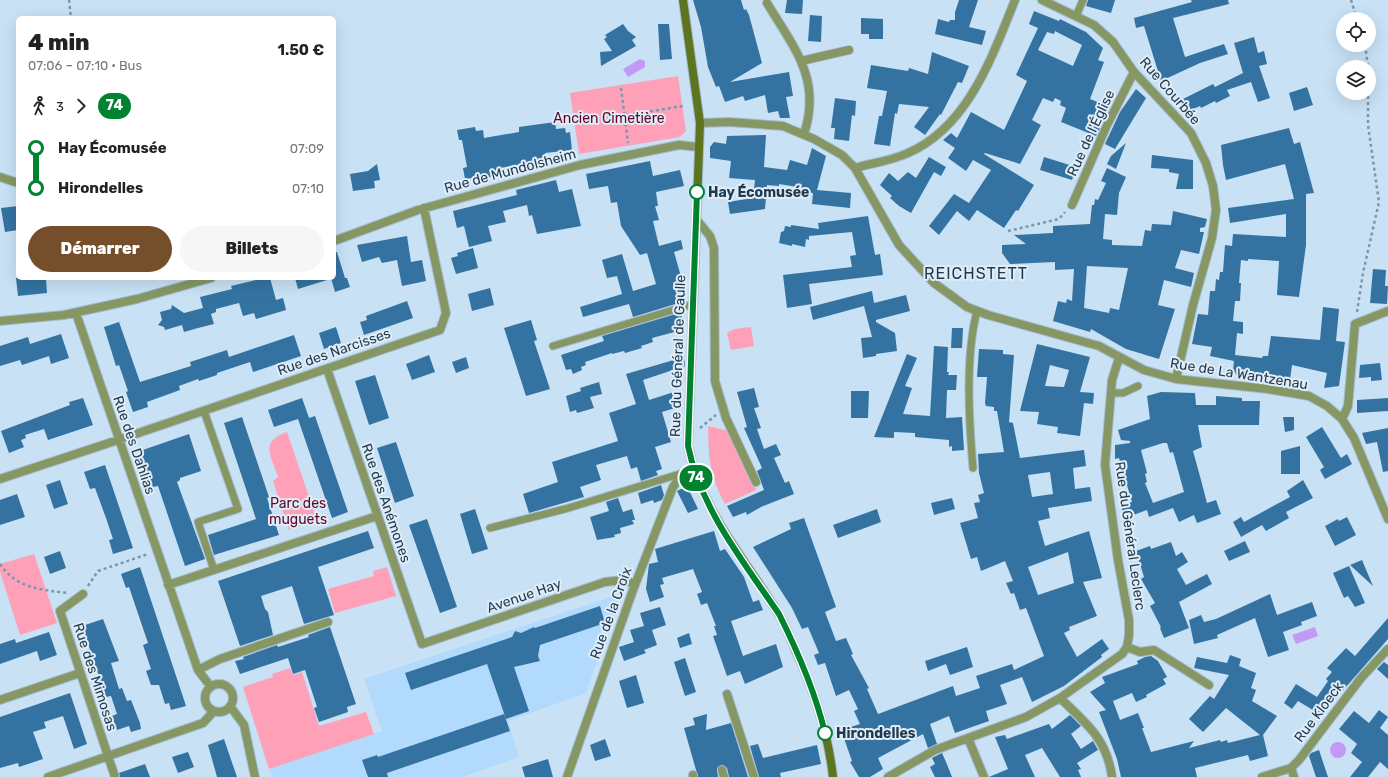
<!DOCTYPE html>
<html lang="fr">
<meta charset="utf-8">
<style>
:root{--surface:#fff;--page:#f6f6f6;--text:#222;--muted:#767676;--accent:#754f2b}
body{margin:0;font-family:Rubik,sans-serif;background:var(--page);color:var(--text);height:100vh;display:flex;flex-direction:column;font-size:15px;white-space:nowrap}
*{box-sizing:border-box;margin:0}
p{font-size:13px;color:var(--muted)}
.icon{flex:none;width:22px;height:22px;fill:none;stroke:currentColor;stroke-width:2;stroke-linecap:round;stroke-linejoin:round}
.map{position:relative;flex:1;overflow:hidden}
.details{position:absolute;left:16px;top:16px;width:320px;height:264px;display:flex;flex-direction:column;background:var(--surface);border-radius:6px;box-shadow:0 4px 16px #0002}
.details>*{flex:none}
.badge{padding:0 8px;border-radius:13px;font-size:14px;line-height:26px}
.buttons{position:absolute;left:1336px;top:12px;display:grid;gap:8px}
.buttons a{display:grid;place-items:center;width:40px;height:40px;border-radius:50%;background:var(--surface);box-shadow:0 4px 16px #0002;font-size:20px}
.map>.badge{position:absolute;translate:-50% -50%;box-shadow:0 0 0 2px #fff}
.legs{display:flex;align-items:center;gap:6px;height:44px;padding:0 12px;font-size:13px}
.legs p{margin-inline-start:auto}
.headline{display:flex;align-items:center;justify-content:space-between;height:68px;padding:0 12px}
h1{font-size:22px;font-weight:800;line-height:30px}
.primary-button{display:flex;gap:8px;margin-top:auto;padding:8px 12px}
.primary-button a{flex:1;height:46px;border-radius:24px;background:var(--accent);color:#fff;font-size:16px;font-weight:800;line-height:46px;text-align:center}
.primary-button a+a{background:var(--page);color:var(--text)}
ul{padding:0 12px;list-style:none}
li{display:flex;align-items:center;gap:14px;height:40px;font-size:15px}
li i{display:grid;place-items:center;width:6px;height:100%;margin:0 5px;background:currentColor}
li i::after{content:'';width:10px;height:10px;margin:-5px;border:3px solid;border-radius:50%;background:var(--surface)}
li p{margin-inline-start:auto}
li:first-child i{background:linear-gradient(#0000 50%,currentColor 0)}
li:last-child i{background:linear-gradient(currentColor 50%,#0000 0)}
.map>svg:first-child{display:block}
</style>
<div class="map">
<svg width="1388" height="777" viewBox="0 0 1388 777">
<rect width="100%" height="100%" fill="#c8e1f5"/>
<path fill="#b1dafc" d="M620 594 586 693 508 721 519 757 462 777H273L269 769 382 731 364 679Z"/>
<path fill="#ffa0b9" d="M678 76 686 131 680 137 579 154 570 93Z
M751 327 754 346 731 350 727 333 734 329Z
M708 426 729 431 756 490 725 504C709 473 709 460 708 426Z
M287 432 317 520 289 530 273 481 278 477C271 455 259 442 287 432Z
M34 554 57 623 20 635 0 572V564Z
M387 567 396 596 335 613 328 589 374 576 373 571Z
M290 668 293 675 302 672 319 726 366 712 374 734 269 769 243 687 273 677 272 674Z"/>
<path fill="#c29af6" d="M640 59 645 61V67L628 77 623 69Z
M1315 627 1318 636 1296 644 1292 635Z
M1330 750a8 8 0 1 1 16 0a8 8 0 1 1-16 0Z"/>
<path fill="#3473a1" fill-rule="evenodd" d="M693 0H741L744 10 746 9 749 15 762 63 730 82 789 72 793 96 786 97 790 118H780L778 111 768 113 765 95 745 101 743 96 725 102 719 86 716 87 708 67 701 27Z
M787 0H803L802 14 785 13Z
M959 0H978L969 27 986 31 982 45 935 34 938 19 949 22 950 20H955V12Z
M1088 0H1115L1111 13 1086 6Z
M1191 0H1228L1229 4 1173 18 1185 57 1224 44 1228 54 1200 63 1161 81 1144 26 1136 28 1134 18 1192 2Z
M1034 11 1059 21 1060 19 1086 32 1103 48 1098 60 1104 62 1090 99 1110 107 1096 136 1061 122 1066 108 1060 105 1061 101 1055 98 1053 102 1043 98 1032 120 1041 125 1020 164 985 153 984 154 1034 185 1018 211 1016 210 1004 228 977 210 969 221 957 211 939 235 929 226 954 194 969 203 991 170 973 160 966 171 948 158 955 148 943 140 951 133 957 138 971 112 1004 130 1027 81 1016 75 1038 28 1029 24ZM1055 31 1082 45 1073 66 1038 50 1047 32 1054 34Z
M810 15 822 16 821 42 808 41Z
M861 18 883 19V39H869V34H861Z
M623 24 628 31 636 37 632 40 636 46 601 66 600 52 612 51 604 39 607 37 605 35Z
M658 24H669L672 59 660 60Z
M1254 37 1258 53 1264 51 1267 64 1259 66 1270 98 1258 102 1251 82 1227 90 1230 96 1216 103 1215 101 1201 108 1200 106 1189 111 1183 99 1213 84 1215 87 1243 73 1234 43Z
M932 52 969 66 962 83 958 82 941 115 940 114 925 135 914 127 929 107 899 104 897 114 895 113 890 146 874 144 879 116H882L887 91 867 88 871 65 908 71 909 68 928 74Z
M1307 87 1313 105 1294 111 1289 93Z
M1136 89 1146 98 1115 149 1105 144 1120 112Z
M835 98 856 101 855 116 852 115 849 141 834 139 835 128H831Z
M555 122 556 129 565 128 566 133 570 132 572 150 545 153 546 160 500 168V172L495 173V176L473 181 472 178 465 179 463 168 467 167 462 140H459L457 130 475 127 476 131 483 130 484 138 519 132V127Z
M1289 128 1294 144 1300 142 1314 193 1306 194V245L1299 297 1277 295 1279 261 1248 259V261L1241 260 1239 283H1241L1240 301H1235L1233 321 1243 322V334L1237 333 1235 355 1262 358 1263 356H1268L1271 336 1320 340 1323 307 1339 309 1336 341 1345 342 1339 386 1324 388 1327 373 1292 365 1290 380 1243 375 1239 378 1233 370 1234 361 1210 356 1212 347 1192 344 1198 314 1208 315 1210 291H1215L1216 279 1219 280 1220 272H1223L1225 245 1232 246 1233 234 1286 237V214L1230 223 1228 208 1294 199 1285 164 1226 180 1223 165 1221 145Z
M766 135 764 167 787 170 790 160 807 165 812 148 826 156 817 190 851 193 850 208 812 204 813 193 803 192 804 188 779 184V186L767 185 765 209 730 214 728 202 753 198 755 180 729 178 731 161 710 158V147L714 142 726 144 727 136Z
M1126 143 1116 169 1107 164 1111 156Z
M1152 155 1193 160V189H1176L1179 174 1169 172V169L1151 168Z
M929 157 946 167 941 176 934 172 911 213 899 206 890 198 892 196 880 185 889 173 898 181 908 172 916 178Z
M1044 157 1076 167 1072 180 1040 170Z
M650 161 653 176 680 170 684 186 656 192 658 206H655L659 220 653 221 659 246 681 240 683 249 674 252 682 280V302L633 317 629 304 583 317 580 307 622 294 617 276 607 278 602 260 622 254 633 291 656 284 647 253 640 255 621 226 617 202 611 203 608 186 589 189 586 174Z
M377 164 380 180 374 181 375 188 353 191 350 174 368 171Z
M1107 168 1126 177 1119 193 1117 215 1105 214 1103 239 1112 240V245L1142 246 1145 230 1151 231 1152 224 1171 225 1173 211 1207 219 1205 227 1200 228V232H1204L1199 254 1181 250 1175 268 1194 273 1191 287 1164 280 1158 305 1175 309 1159 359 1126 349 1091 329 1090 332 1053 321 1058 301 1066 303 1067 299 1072 301 1074 269 1055 270V262L1010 264 1002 253V245L1026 244 1014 235 1053 233V226L1090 224 1092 205H1094L1095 199 1098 200 1106 183 1101 181ZM1087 266 1128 268 1119 310 1110 308 1109 313 1084 308Z
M556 180 559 192 572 189 581 226 537 234 532 215 529 216 527 205 503 211 506 222 488 226 492 241 469 247 464 226 457 228 453 211 517 195 516 190Z
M18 206V230L5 232 1 208Z
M868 216 875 255 880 254 883 275 809 284 812 304 787 308 783 275 852 267 850 256 856 255 852 232 809 236V240L806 239 805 247 792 244V246L779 243 781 232 784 231 785 226 791 227V225L819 229 818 223Z
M407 236 411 262 422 260 426 281 402 286 397 260 382 263 379 257 362 262 357 245Z
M473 248 478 268 456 274 451 258 458 256 457 253Z
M334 252H337L345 278H347L350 287 335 292 331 278H334Z
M1373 269 1386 270 1385 286H1388L1387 304 1370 303Z
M16 278 46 279 47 293 18 296Z
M264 278H270L276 300 283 298 286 310 256 319 254 313 243 316 239 303 216 309V312L211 314 214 324 198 328 184 332 182 325 165 330 164 327 158 325 162 320 160 312 171 309 172 305 184 313 203 308 200 297 232 289 231 286Z
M295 278H327V280L298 289Z
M490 288 494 305 472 311 468 294Z
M872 291 874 303 906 295 910 311 876 320V322L895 333 897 351 876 354V356L863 358 861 338 872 337 864 306 813 320 810 307Z
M407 301 413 318 364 335 360 322 367 320 366 316Z
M682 312V330L652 338 653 342 641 346 642 348 625 353 624 351 612 354V353L585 362 586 365 581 367 582 370 573 374 571 369 566 370 561 355 604 341 602 336Z
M531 320 537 340 534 341 550 389 526 396 504 328Z
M119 322 140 382 191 366 190 362 227 350 229 357 294 335 301 356 253 372 250 362 217 373V375L199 381 198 379 179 386 180 390 147 402 148 407 133 412 126 392 128 391 119 365 116 366 104 327Z
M336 327 341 343 324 349 319 333Z
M952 328H963L962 348H951Z
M61 334 69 358 51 364 49 356 22 365 20 360 0 366V346L28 337 30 344Z
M1037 344 1090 357 1080 392 1094 393 1093 404 1084 403 1080 436 1057 433 1058 427 1037 424 1039 412 1020 411ZM1050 365 1069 370 1064 387 1045 386Z
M934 346 948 347 947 372H949L948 375H957L956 390H947L946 418 962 417 964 450 952 451V446L949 447V440L915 437V433L894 432V438L874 437 907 354 917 358 905 386 912 388 903 414 930 416Z
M979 349 1003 350V354L1014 355 1009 422 1013 423 1020 458 1084 450 1086 466 1073 468 1075 489 1090 487 1092 501 1048 508 1050 518 1038 521 1045 546 1089 531 1102 578 1083 582 1097 616 1069 627 1070 630 1064 633 1077 657 1102 639 1109 649 1101 655 1102 657 1064 686 1032 702 1022 677 1000 685 1007 704 986 711 989 721 955 733 949 716 930 724 937 744 928 748 923 734 878 758 883 769 870 777H859L850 762 852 761 841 730 860 724 854 711 858 709 849 690 836 696 825 663 818 665 814 655 819 653 808 627 802 629 792 608 753 547 791 529 789 523 804 518 836 607 825 612 836 641 846 638 853 654 851 655 869 688 867 689 878 714 953 686 956 696 980 688 976 676 1012 664 1014 670 1044 656 1026 608 1020 610 1014 593 1011 594 1006 583 1013 581 1005 561 981 571 977 557 971 559 960 523 978 518 974 503 980 502 978 495 984 493 979 473 978 454 1004 452 997 411H994V407L986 406 985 403 987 377H977ZM1050 472 1053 494 1032 497 1028 475ZM1068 552 1074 583 1038 595 1028 567Z
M429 355 435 372 412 380 406 364Z
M466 357 469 368 456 373 452 362Z
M684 357 685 366 643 380 649 400 674 392 678 407 662 412 671 442 655 447 662 469 656 471 658 475 641 481 637 467 631 469 627 456 596 465 601 480 580 487 584 497 529 513 523 494 558 482 552 462 618 441 609 413 636 404 626 374Z
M1380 363 1382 380 1371 381V377L1359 378 1360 365Z
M375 375 389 418 369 425 355 381Z
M599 382 602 394 590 397 594 408 577 413 576 410 570 412 566 396 581 391 580 388Z
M754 388 759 407 754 408 761 428 757 429 764 449 776 444 781 455 774 458 785 483 789 481 794 494 761 507 747 515 746 512 733 517 727 506 764 490 757 471 762 468 744 428 747 427 737 392Z
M851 391H869L868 418H851Z
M1161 392 1195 393 1196 405H1216V396L1242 398V401H1260L1259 425H1198L1202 447 1193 451 1201 480 1207 503 1216 500 1221 514 1197 523 1194 515 1179 522 1173 508 1149 517 1147 510 1125 518 1121 506 1132 502 1119 458 1115 459V445L1130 443V441L1121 440 1118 430 1150 419 1147 396ZM1163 443H1167L1170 453 1173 452 1184 492 1153 503 1145 483 1147 482 1145 474 1147 473 1141 450Z
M83 398 93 425 48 440 44 429 25 435 26 438 21 440 24 447 9 453 1 431 70 405 69 402Z
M302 398 309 418 315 416 348 512 332 518 298 419 274 427 268 410Z
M1388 398V411L1357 413V400Z
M242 417 269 497 267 498 279 535 214 555 208 535 256 519 224 423Z
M1283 417H1294V430L1285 432Z
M1322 427 1341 458 1347 454 1352 464 1325 479 1320 470 1324 467 1306 437Z
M1388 428V471L1383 472 1377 442 1366 444 1362 433Z
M189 434 201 471 180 478V480L177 482 205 559 185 566 158 486 153 487 140 451Z
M396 442 414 496 395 503 377 448Z
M1300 446V474H1281V451Z
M105 465 133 548 113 554 109 540 113 539 106 518 95 488 90 489 84 472Z
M60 480 68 504 54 509 46 485Z
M1303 480 1313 498 1286 512 1289 518 1266 531 1262 525 1241 537 1233 522 1241 517 1244 522 1290 497 1287 491Z
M661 485 664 495 662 500 654 503 653 500 641 504 638 493Z
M687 486 698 509 688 513 677 491Z
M17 494 25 517 0 525V500Z
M618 498 623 512 632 509 635 520H632L634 524 620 528 621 533 614 535 615 537 597 540 590 517 609 511 606 502Z
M952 498 955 509 934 515 931 503Z
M475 509 488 549 472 554 460 514Z
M877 509 881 522 838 538 833 525Z
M1347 517 1356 535 1335 546 1325 526 1338 519 1339 521Z
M427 519 457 607 440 613 409 525Z
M368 531 374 548 318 567 334 615 304 624 292 586 261 596 265 609 268 612 273 635 240 646 218 581Z
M714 531 720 551 725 549 744 577 753 602 759 600 763 610 731 621 743 656 776 644 783 667 745 684 740 671 727 676 713 636 717 635 714 626H716L707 603 701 605 697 594 702 592 693 569 662 578 664 584 660 585 664 597 650 602 646 589 649 564 658 562 655 549Z
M1245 541 1250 552 1229 561 1224 551Z
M1171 542 1176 556 1182 552 1188 562 1177 569 1186 585 1207 574 1212 584 1179 602 1189 628 1164 638 1160 628 1161 627 1150 606 1155 603 1141 579 1144 577 1136 551 1150 546 1151 549Z
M60 551 66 568 50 574 44 557Z
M1362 560 1373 586 1350 565Z
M1349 566 1365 603 1355 607 1348 596 1344 598 1333 573Z
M140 567 186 706 171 710 169 703 165 704 159 685H151L146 671 151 669 143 645 148 643 129 587 126 588 121 574Z
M1270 594 1277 615 1312 602 1317 616 1301 622 1302 625 1283 632 1289 650 1268 657 1255 618 1217 635 1218 638 1194 644 1189 620 1201 615 1204 622 1216 619Z
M600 606 605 623 540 645 538 656 540 661 514 667 529 711 506 719 487 664 411 690 405 673 512 637 515 631 521 633 534 627 535 628Z
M660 607 666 625 652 630 657 645 644 650 646 653 624 661 619 647 634 642 630 630 644 626 640 613Z
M1388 618V639L1331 704 1328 702 1321 715 1298 701 1292 709 1284 703 1296 684 1317 697 1328 681 1326 679 1332 672 1327 668 1346 648 1355 656Z
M103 619 119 661 111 663 119 689 122 688 127 701 131 700 140 723 141 729 131 732 129 726 117 730 112 716 117 714 111 696 106 697 82 626Z
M330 627 356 704 347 707 348 712 319 722 314 708 317 707 305 670 293 674 288 658 240 674 235 661 244 659 243 657 277 645 278 647 309 637 308 635Z
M49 632 57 655 40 661 37 651 0 664V644L15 639 16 643Z
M689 633 692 644 680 648 677 638Z
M967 647 973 667 950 675 946 664 928 671 925 661Z
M1230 655 1241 659 1239 666 1256 673 1251 688 1256 690 1252 701 1277 716 1263 735 1268 756 1250 761 1248 755 1195 768 1197 777H1121L1117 759 1099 712 1106 710 1090 692 1105 683 1102 677 1138 664 1137 661 1145 657 1151 656 1158 661 1167 677 1163 679 1166 684 1146 695 1147 697 1136 702 1132 693 1113 701 1120 720 1138 713 1144 728H1142L1151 752 1194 741 1189 748 1220 740 1221 742 1227 740 1228 743 1260 735 1226 708 1203 732 1189 719 1210 696 1214 699 1229 675 1194 668 1197 657 1227 663Z
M685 658 696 692 685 696 674 662Z
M1384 662 1388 665V679L1377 669Z
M636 675 644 703 627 708 619 681Z
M70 693 87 744 74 749 63 716 44 722 46 728 33 732 43 759 19 767 18 763 0 768V717Z
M1379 710 1388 717 1380 728 1388 735V769L1380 762 1368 777H1350L1362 762 1351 753 1357 744 1339 729 1354 711 1369 723Z
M504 714 510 731 387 773 388 777H368L362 760 377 755 378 757Z
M707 714 706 730 731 723 748 777H729L727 768 723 765 717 768 718 777H698L684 728 695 725 693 718Z
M1070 715 1081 726 1071 734 1081 749 1093 741 1098 750 1077 763 1081 769 1078 770 1081 777H1060L1042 748 1025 755 1035 777H989L1008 769 995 737 1005 735 1007 739 1049 724 1052 729Z
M224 739 227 748 237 777H217L208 745Z
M605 739 611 756 595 761 590 745Z
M758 744 763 758 817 745 821 764 780 773 781 777H759L750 746Z
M1319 750 1328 777H1316L1309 756 1311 753Z
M188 752 194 767 178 773 172 757Z
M942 753 946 762 952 777H935L930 767 935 764 932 758Z
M548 759 553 777H525L522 767Z
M145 764 150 777H120L119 773Z"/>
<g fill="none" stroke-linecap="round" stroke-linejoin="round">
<defs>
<path id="lane" d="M1076 16 1083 0
M553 346 693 304
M1111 393H1123L1138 386
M204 411 238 509 198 522 214 570
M973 468C969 420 965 357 977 311
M490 528 565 509 683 473"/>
<path id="street" d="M1042 0 1094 25 1113 42 1134 72 1191 133 1206 163 1213 186 1216 210 1212 238 1193 305 1176 379
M767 3C794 48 822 79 804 134
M801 61 849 50
M700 123 729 122 783 126 814 139 842 155 855 168 899 245 934 283 967 307 988 315 1099 346 1144 370 1176 379 1268 389 1309 396 1327 406 1342 419 1354 438 1388 519
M855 168C872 163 891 161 908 153 968 127 992 57 1015 0
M0 177 18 183
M1072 205 1107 125 1134 72
M696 219 710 236 714 248 715 381 726 418 756 482
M334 241 418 210 580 165 679 145 698 147
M76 313 198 670 211 687
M0 321 64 315 137 299 211 278
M327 369 422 644 605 582 623 580 635 584
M1342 419 1348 406 1355 324 1388 311
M0 479 118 440 440 330 446 313 424 208
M168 585 377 516
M83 594 60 611 115 777
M1127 647 1140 652 1154 650 1209 685
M198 670 220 659 328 622
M205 698a14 14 0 1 1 28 0a14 14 0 1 1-28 0Z
M727 694 754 777
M1060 698C1086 723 1107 739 1112 777
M0 700 80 673
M230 706 244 725 255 777
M968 738 984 777
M1291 768 1294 777
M722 770 724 777
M693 775V777
M48 777 203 723 214 711
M567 777 633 590 673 487 683 473 692 466
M888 777 935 750 1026 717 1060 698 1122 654 1127 647 1129 635V620L1118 560 1105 465 1112 380 1119 358
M1262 777 1291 768 1299 760 1361 678 1388 649"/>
<path id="secondary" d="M683 0 700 123 688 446C702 512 744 557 778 613 785 624 790 637 795 649 814 690 828 732 833 777"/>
</defs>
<use href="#lane" stroke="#a3bcd0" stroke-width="9"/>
<use href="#street" stroke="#a3bcd0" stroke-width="10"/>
<use href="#secondary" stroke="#a3bcd0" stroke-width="10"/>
<path stroke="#7c96aa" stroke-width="2.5" stroke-dasharray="3 3" stroke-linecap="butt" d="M69 0 71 18
M1351 0 1357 19
M1365 45 1368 67
M621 88 628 143
M579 123 683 106
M1008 231 1059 219 1065 212
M1357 312 1363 273 1379 202 1368 125V93
M700 428 716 415
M0 564C16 588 41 590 68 593
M88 586 98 571 148 554"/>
<use href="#lane" stroke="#869763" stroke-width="7"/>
<use href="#street" stroke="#869763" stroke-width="8"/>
<use href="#secondary" stroke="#5e741e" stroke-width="8"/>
</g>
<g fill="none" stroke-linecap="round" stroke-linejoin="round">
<defs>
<path id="line-1" d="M697 192 688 446C701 509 743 561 779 614 798 652 815 691 825 733"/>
</defs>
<use href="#line-1" stroke="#fff" stroke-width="9"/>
<use href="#line-1" stroke="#008231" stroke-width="6"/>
</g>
<g fill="#fff" stroke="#008231" stroke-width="2">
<circle cx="697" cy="192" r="7"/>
<circle cx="825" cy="733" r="7"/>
</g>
<g text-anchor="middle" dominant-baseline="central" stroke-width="4" stroke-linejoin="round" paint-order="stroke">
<g font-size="14" fill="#1f3a4e" stroke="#e0ecf7">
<text transform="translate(1170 91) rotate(49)">Rue Courbée</text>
<text transform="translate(1091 133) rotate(-65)">Rue de l'Église</text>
<text transform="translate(510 171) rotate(-15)">Rue de Mundolsheim</text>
<text transform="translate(334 352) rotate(-19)">Rue des Narcisses</text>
<text transform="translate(678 356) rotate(-88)">Rue du Général de Gaulle</text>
<text transform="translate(1239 374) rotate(9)">Rue de La Wantzenau</text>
<text transform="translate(134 445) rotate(71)">Rue des Dahlias</text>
<text transform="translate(386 503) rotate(71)">Rue des Anémones</text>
<text transform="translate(1130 536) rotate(82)">Rue du Général Leclerc</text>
<text transform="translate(524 596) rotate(-19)">Avenue Hay</text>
<text transform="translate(611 613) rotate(-70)">Rue de la Croix</text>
<text transform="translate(95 677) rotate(72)">Rue des Mimosas</text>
<text transform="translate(1319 712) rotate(-53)">Rue Kloeck</text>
</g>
<g font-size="14" fill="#5e082c" stroke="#e0ecf7">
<text x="609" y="118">Ancien Cimetière</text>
<text x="298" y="503">Parc des<tspan x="298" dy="16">muguets</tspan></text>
</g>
<g font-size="14" font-weight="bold" fill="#1f3a4e" stroke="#e0ecf7" text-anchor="start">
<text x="708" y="192">Hay Écomusée</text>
<text x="836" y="733">Hirondelles</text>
</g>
<g font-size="16" letter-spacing="1" fill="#1f3a4e" stroke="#e0ecf7">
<text x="976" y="273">REICHSTETT</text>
</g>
</g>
</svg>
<div class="buttons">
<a><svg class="icon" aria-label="locate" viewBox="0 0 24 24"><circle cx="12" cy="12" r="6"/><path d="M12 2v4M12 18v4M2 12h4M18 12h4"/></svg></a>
<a><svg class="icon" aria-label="layers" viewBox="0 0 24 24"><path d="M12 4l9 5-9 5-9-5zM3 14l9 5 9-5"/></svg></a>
</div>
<b class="badge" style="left:696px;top:478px;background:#008231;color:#fff">74</b>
<section class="details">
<div class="headline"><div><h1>4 min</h1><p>07:06 – 07:10 · Bus</p></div><b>1.50 €</b></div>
<div class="legs"><svg class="icon" aria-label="walk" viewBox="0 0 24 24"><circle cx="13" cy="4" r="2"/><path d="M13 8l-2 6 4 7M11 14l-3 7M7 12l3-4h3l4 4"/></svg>3<svg class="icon" aria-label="forward" viewBox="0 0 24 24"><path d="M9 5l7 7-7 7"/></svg><b class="badge" style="background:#008231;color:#fff">74</b></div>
<ul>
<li><i style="color:#008231"></i><b>Hay Écomusée</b><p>07:09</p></li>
<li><i style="color:#008231"></i><b>Hirondelles</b><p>07:10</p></li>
</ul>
<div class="primary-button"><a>Démarrer</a><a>Billets</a></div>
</section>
</div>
